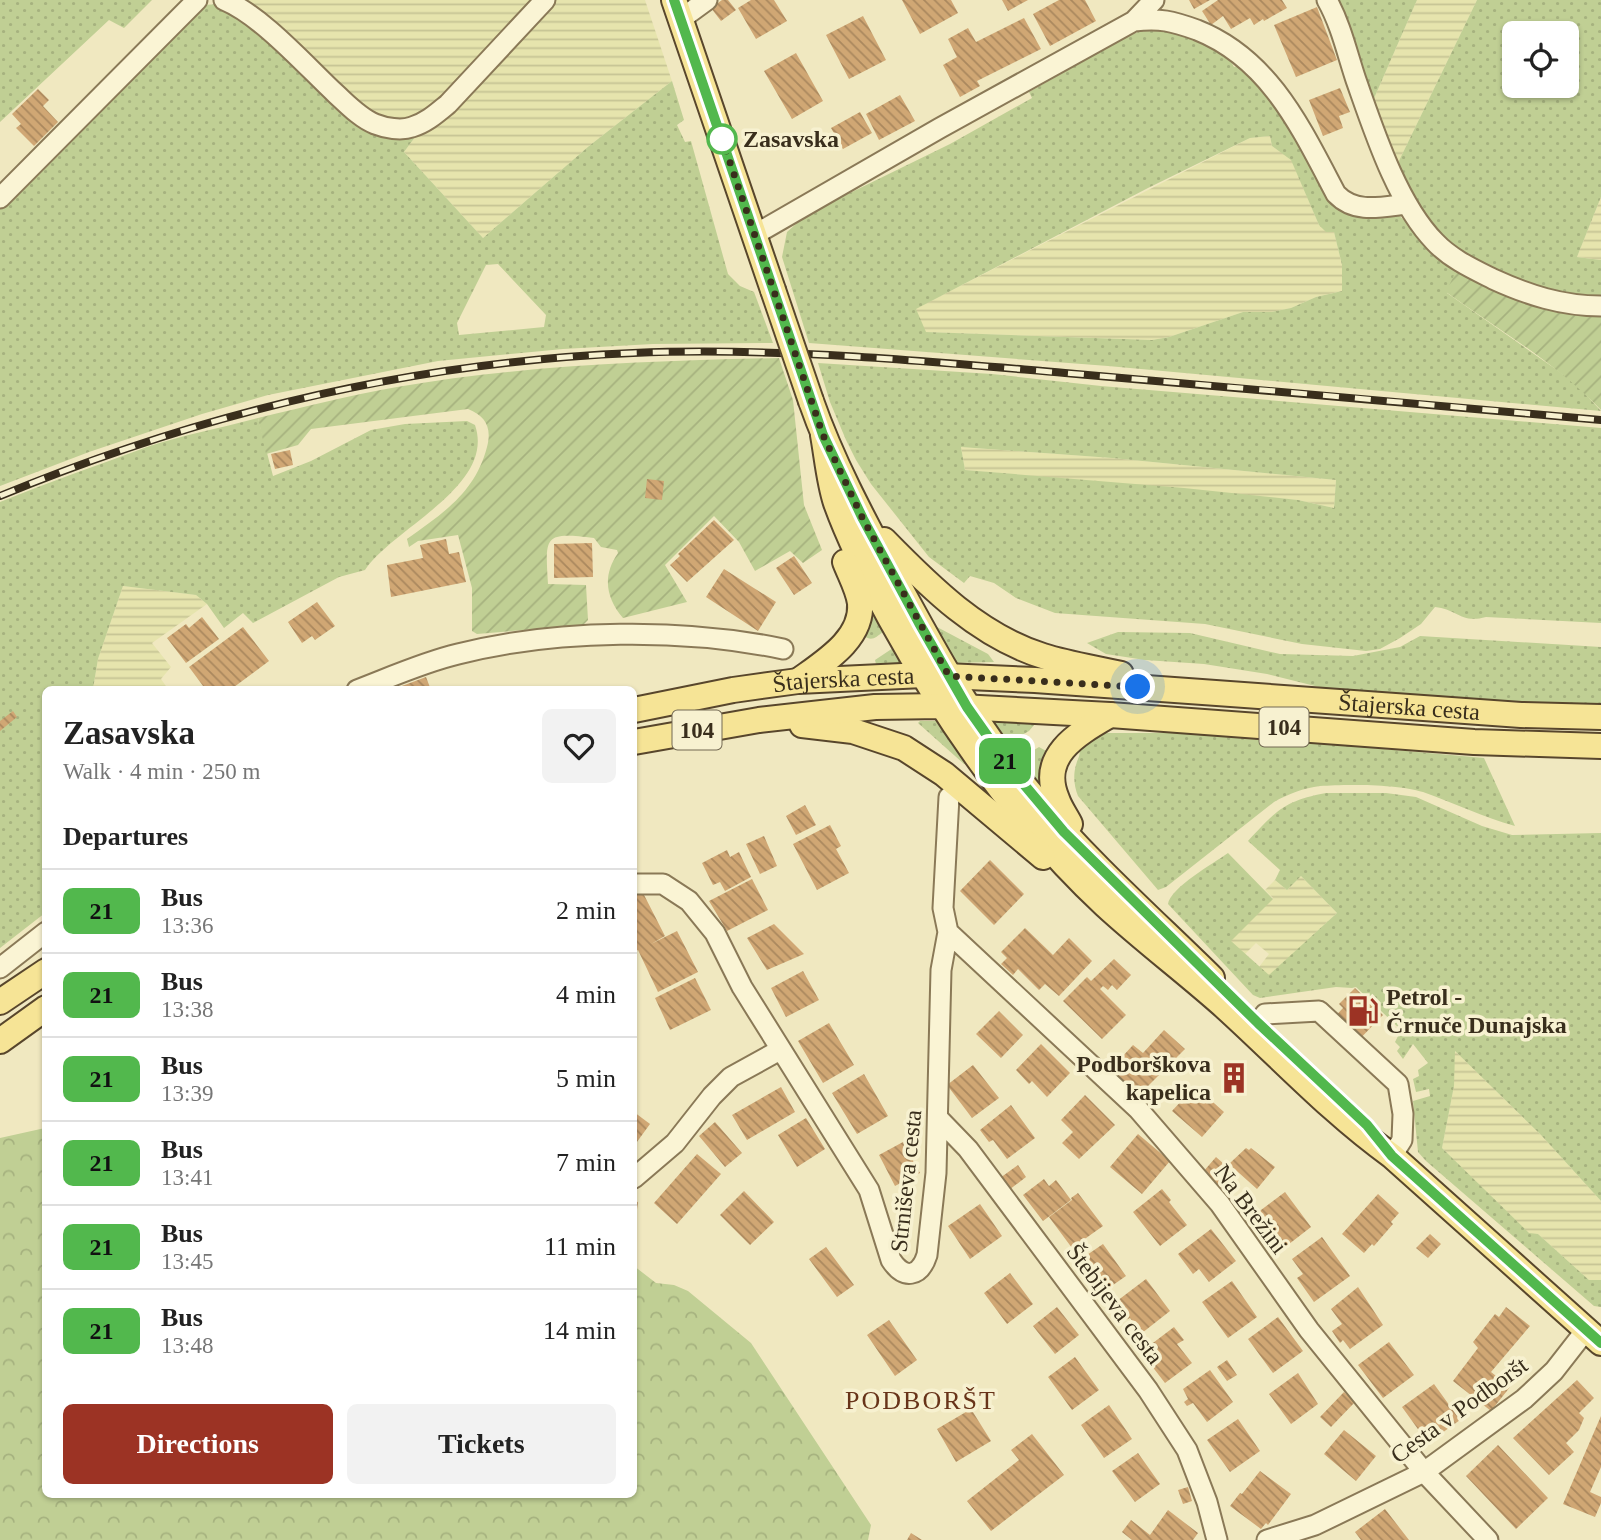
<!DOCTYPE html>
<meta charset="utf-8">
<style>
:root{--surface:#fff;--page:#f2f2f2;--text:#222;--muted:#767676;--line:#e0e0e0;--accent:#9c3324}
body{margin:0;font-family:Georgia,serif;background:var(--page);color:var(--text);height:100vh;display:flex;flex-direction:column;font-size:26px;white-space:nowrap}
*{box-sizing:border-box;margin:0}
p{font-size:23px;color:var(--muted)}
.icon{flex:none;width:38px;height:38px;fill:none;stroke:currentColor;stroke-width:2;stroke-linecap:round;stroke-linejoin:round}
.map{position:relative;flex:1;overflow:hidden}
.sheet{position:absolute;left:42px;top:686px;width:595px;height:812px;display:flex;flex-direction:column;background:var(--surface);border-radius:10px;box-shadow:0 2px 5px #0004}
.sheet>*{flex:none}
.badge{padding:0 14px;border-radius:10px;font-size:24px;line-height:46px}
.controls{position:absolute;left:1502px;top:21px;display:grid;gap:14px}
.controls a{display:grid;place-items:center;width:77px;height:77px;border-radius:10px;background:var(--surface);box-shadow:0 2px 5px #0004;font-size:35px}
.you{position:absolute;width:35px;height:35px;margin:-18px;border:5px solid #fff;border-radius:50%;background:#1a73e8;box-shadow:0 0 0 10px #1a73e833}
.map>.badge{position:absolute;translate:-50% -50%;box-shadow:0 0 0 4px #fff}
h2{padding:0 21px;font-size:26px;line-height:63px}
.round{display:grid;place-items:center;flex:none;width:74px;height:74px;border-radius:10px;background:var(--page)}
.overview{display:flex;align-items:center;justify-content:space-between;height:119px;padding:0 21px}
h1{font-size:33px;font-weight:800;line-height:52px}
.primary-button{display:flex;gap:14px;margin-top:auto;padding:14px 21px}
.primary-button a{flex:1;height:80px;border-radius:10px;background:var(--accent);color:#fff;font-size:28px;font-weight:800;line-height:80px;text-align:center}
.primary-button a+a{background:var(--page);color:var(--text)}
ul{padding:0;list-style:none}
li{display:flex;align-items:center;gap:21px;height:84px;padding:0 21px;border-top:2px solid var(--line)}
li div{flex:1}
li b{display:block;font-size:26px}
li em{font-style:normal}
li .badge{min-width:77px;font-weight:700;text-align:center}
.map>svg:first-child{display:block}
</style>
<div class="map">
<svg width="1601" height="1540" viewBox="0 0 1601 1540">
<defs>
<pattern id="farmland-rules" width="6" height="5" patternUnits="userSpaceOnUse" patternTransform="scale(1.75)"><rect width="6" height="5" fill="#e6e4ad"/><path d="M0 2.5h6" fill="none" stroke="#c6c494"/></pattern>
<pattern id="grass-dots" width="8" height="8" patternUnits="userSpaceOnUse" patternTransform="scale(1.75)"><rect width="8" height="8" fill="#c0cf94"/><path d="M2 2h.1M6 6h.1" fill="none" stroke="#a6b27f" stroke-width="1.8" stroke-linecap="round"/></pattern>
<pattern id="forest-crowns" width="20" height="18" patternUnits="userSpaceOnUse" patternTransform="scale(1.75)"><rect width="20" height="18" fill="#c0cf94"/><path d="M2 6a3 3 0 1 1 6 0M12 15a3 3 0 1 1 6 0" fill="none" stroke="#a6b27f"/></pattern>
<pattern id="garden-furrows" width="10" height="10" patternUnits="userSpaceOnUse" patternTransform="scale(1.75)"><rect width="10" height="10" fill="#c0cf94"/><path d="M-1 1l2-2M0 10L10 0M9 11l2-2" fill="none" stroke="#a6b27f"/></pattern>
<pattern id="building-back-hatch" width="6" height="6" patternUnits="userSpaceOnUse" patternTransform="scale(1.75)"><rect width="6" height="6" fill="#d0a774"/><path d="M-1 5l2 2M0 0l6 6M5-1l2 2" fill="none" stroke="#aa885e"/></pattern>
</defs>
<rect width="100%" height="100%" fill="#f0e8c0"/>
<path fill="url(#farmland-rules)" d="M236 0H539L439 103 408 122 370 117Z
M552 0H645L672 81 589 146 483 238 404 152 421 129Z
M1417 0H1477L1395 169 1372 103Z
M1270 136 1272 146 1291 159 1319 225 1334 232 1342 265V291L1316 297 1291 308 1271 312H1243L1169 337 1152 340 925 332 915 309 1250 138Z
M1601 197V260L1577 257Z
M961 447 1112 458 1336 480 1334 508 1298 500 965 470Z
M123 586 196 595 207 604 152 643 171 667 161 679 168 689 93 690 98 659Z
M1301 876 1337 913 1269 976 1259 967 1269 954 1256 943 1245 954 1230 941 1273 898 1265 890 1275 880 1287 890Z
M1454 1050 1541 1135 1601 1201V1280H1589L1538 1234H1529L1442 1148 1454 1086Z"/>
<path fill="url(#grass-dots)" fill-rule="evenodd" d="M0 0H152L124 28 109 20 0 122Z
M1333 0H1417L1372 103Z
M1477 0H1601V197L1577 257 1601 260V301L1544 293 1487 270 1428 228 1395 169ZM1514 33H1566V86H1514Z
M221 4 251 23 346 110 421 129 404 152 483 238 589 146 672 81 684 120 677 125 685 142 691 141 728 274 740 286 754 292 773 343 653 344 563 349 438 361 268 395 202 414 89 452 0 486V207L202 5ZM498 264 546 315 544 327 459 335 457 323 486 265Z
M1155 24 1226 52 1234 67 1245 63 1277 98 1334 200 1396 213 1458 267 1447 293 1557 370 1579 387 1601 411 1108 366 809 343 782 257 787 232 807 214 950 144 1032 98 1029 92 1119 41ZM1270 136 1272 146 1291 160 1319 225 1326 232H1334L1342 265V291L1316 297 1291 308 1271 312H1243L1169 337 1152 340 926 332 916 309 1148 188 1250 138Z
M818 363 992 374 1101 386 1601 428V623L1486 617C1461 624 1457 609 1435 607L1421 624 1400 638 1380 649 1366 651 1302 644 1205 624 1055 613 1016 598 994 583 970 576 964 583 929 557 871 484 856 460 846 440 830 402ZM961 447 1112 458 1336 480 1334 508 1298 500 1184 488 965 470Z
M258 418 273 476 311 461 371 430 405 424 467 421 475 425C496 486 393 528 365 570L339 577 253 623 243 613 224 628 207 604 196 595 123 586 98 659 93 689 46 690 45 913 0 948V502C49 482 98 465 147 447 183 435 221 428 258 418Z
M873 612 883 632C876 637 872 642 864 636L869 613Z
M931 626 937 627 988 654 994 662 952 663Z
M1118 632 1190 633 1280 654 1353 656 1400 647 1420 636 1601 647V705L1466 701 1323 688 1267 674 1204 664 1145 660 1106 654 1087 643Z
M893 648 901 659V663L876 664 875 660Z
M920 721H939L971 765 964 764 918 723Z
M995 722 1034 723 1035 724 1029 731 1008 743 993 724Z
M1098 733H1207L1484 758 1515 826C1483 817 1454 803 1423 792 1398 784 1346 784 1320 786 1304 788 1288 794 1274 802L1166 887 1158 890 1078 796C1074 786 1073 775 1076 765 1078 757 1081 756 1079 747Z
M1039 747 1048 752 1041 783H1038L1019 759Z
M1326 793H1386L1416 797 1482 826 1512 835 1601 833V1201L1541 1135 1455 1051 1454 1086 1442 1148 1529 1233 1538 1234 1589 1280H1601V1307L1594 1306 1426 1161 1418 1152 1413 1101 1430 1096 1429 1089 1416 1092 1413 1079 1419 1076 1418 1070 1428 1063 1413 1044 1403 1059 1397 1051 1400 1047 1395 1042 1401 1030 1356 987 1352 988 1336 987 1260 998 1253 995 1168 904C1170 888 1214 863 1228 853L1273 899 1231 941 1269 975 1337 913 1301 876 1287 890 1275 880 1280 870 1248 841C1277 810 1284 801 1326 793Z"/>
<path fill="url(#forest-crowns)" d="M45 1128 46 1494H634V1266L656 1283 674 1285 688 1291 751 1343 871 1525 868 1540H0V1138Z"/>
<path fill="url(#garden-furrows)" d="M1458 267 1601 312V410C1556 363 1499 330 1446 292Z
M779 358 793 400 804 505 822 550 803 563 790 551 755 571 739 542 714 516 665 565 687 602 623 618C606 598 602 576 618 553L617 550 601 547 594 538C544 532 545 535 548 584L586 585 588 620 583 625 477 634 472 631V588L458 535 418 541 409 547 407 539C443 513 475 493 487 447 492 428 486 416 468 409L311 429 298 445 266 454 258 418C304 407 350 395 397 387 523 365 652 361 779 358Z"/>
<path fill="url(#building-back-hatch)" d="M722 0H728L736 10 721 21 711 8Z
M751 0H774L787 21 756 39 738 8Z
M902 0H951L958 13 920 34Z
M1002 0H1028L1008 11Z
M1059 0H1085L1096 21 1050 46 1033 14Z
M1189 0H1210L1194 9Z
M1218 0H1282L1287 8 1264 21 1263 19 1254 25 1250 18 1231 29 1223 16 1211 25 1202 11Z
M1317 7 1337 60 1296 77 1274 25Z
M863 16 886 60 849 79 826 35Z
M1024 18 1041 49 977 81 980 86 960 97 943 65 957 57 948 39 968 28 976 42Z
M796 53 823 101 792 119 764 71Z
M1340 88 1350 112 1339 116 1343 128 1323 136 1309 100Z
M38 89 49 100 43 106 58 122 34 146 16 128 21 124 12 114Z
M900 95 915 121 879 140 866 114Z
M860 112 872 133 843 149 831 128Z
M290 450 293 465 275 469 271 454Z
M647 479 664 481 662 500 645 498Z
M714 520 734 540 687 582 670 565 680 556 678 554Z
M446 539 449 554 459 552 466 582 391 597 387 565 423 558 420 545Z
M592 543 593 577 554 578V544Z
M794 556 812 583 794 595 776 568Z
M724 569 776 602 758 631 706 597Z
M317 602 335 626 315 640 312 636 302 643 288 622Z
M202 617 219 639 186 663 167 638 186 624 189 628Z
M243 627 269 661 230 690H206L189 667Z
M426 677 431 690H394V689Z
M13 711 17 717 0 731V721Z
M805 805 816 825 796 835 786 816Z
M830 825 841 846 836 849 849 873 817 890 793 844Z
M764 836 777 866 760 874 746 844Z
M727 850 730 857 739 852 751 877 725 891 720 882 713 885 702 863Z
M990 860 1024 894 994 925 960 891Z
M752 879 768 910 727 931 709 901Z
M642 891 665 936 651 944 677 931 698 972 658 992 638 950 634 952V896Z
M774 924 804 954 767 970 747 938Z
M1025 928 1053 955 1069 938 1092 961 1059 996 1045 984 1039 990 1018 969 1013 975 1001 964 1007 958 1001 952Z
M1114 959 1131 975 1117 990 1112 985 1108 990 1103 986 1100 989 1126 1015 1102 1039 1063 1001 1087 977 1091 981Z
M803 971 819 1000 786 1017 771 988Z
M695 978 711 1010 670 1030 655 998Z
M1355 988 1383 1015 1351 1048 1327 1025 1343 1008 1339 1004Z
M999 1011 1023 1035 1001 1058 976 1034Z
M829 1023 854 1065 823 1083 798 1041Z
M1164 1030 1185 1049 1139 1095 1111 1069 1133 1045 1143 1053Z
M1041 1044 1070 1073 1047 1097 1032 1081 1029 1084 1016 1070Z
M973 1065 999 1098 972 1118 947 1085Z
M1232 1071 1241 1077 1235 1085 1227 1079Z
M864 1074 888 1116 857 1134 832 1093Z
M1195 1086 1224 1112 1202 1137 1172 1111Z
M781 1087 795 1112 747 1140 732 1115Z
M1085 1095 1115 1125 1079 1159 1062 1143 1073 1132 1061 1120Z
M1011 1105 1035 1138 1007 1159 993 1140 989 1142 980 1130Z
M634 1112 650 1124 634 1146Z
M806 1118 825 1149 797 1167 778 1135Z
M715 1122 742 1153 725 1167 699 1136Z
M1138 1134 1170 1161 1142 1194 1110 1167Z
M903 1142 920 1173 895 1186 879 1155Z
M1246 1148 1249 1150 1251 1148 1275 1167 1257 1189 1229 1164Z
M697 1154 721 1174 677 1224 654 1203Z
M1216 1157 1232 1171 1227 1176 1231 1179 1222 1189 1203 1172Z
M1018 1165 1026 1177 1009 1190 1000 1178Z
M1044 1179 1049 1186 1056 1180 1071 1200 1043 1221 1023 1195Z
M1162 1189 1171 1200 1169 1202 1187 1225 1160 1246 1133 1212Z
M744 1191 774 1222 750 1245 720 1215Z
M1285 1192 1311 1227 1280 1251 1253 1216Z
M1078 1193 1103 1226 1072 1248 1049 1217 1072 1200 1071 1198Z
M1378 1194 1399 1213 1391 1222 1393 1224 1374 1246 1372 1244 1364 1253 1342 1234Z
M634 1201 638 1202 636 1217H634Z
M980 1204 1002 1236 970 1259 948 1226Z
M1211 1229 1236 1261 1209 1282 1199 1269 1193 1274 1178 1254Z
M1430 1234 1441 1244 1428 1258 1416 1248Z
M1322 1237 1350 1276 1314 1302 1297 1278 1303 1274 1292 1259Z
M1103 1244 1126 1276 1100 1294 1082 1270 1089 1265 1084 1257Z
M826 1247 854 1285 837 1297 809 1259Z
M1010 1273 1033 1304 1007 1324 984 1293Z
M1146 1279 1170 1311 1142 1333 1130 1318 1126 1320 1118 1310 1122 1307 1117 1301Z
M1232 1281 1257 1317 1228 1338 1202 1302Z
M1358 1287 1383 1325 1350 1349 1343 1340 1340 1343 1332 1331 1342 1324 1331 1309Z
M1057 1307 1079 1335 1055 1354 1033 1326Z
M1506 1307 1530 1326 1491 1372 1510 1387 1491 1411 1453 1381 1478 1348 1473 1342 1495 1314 1499 1317Z
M1278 1317 1303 1351 1273 1373 1248 1339Z
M889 1320 917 1360 895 1376 867 1335Z
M1174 1327 1184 1340 1177 1344 1192 1363 1165 1383 1141 1352Z
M1389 1342 1414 1375 1383 1398 1358 1365Z
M1075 1357 1099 1390 1072 1410 1048 1377Z
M1227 1360 1237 1375 1227 1381 1217 1367Z
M1210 1370 1233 1402 1207 1422 1193 1403 1187 1406 1184 1402 1188 1399 1183 1389Z
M1298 1373 1318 1404 1291 1424 1269 1394Z
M1577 1380 1594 1398 1579 1413 1584 1418 1579 1430 1566 1443 1574 1452 1549 1475 1513 1438Z
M1434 1384 1460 1420 1428 1443 1402 1407Z
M1344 1392 1355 1402 1331 1427 1320 1417Z
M1109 1405 1132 1439 1104 1458 1081 1425Z
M971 1409 991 1441 956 1462 937 1429Z
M1601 1416V1467L1590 1492 1601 1497V1503L1595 1517 1563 1504Z
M1238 1419 1260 1451 1230 1472 1207 1440Z
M1344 1430 1376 1456 1356 1481 1324 1454Z
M1032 1434 1064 1475 991 1531 967 1501 1019 1460 1011 1450Z
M1498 1445 1548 1498 1516 1529 1466 1476Z
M1138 1453 1160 1484 1135 1502 1112 1471Z
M1260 1471 1291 1494 1268 1525 1266 1523 1261 1529 1230 1506 1240 1493 1242 1494Z
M1188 1487 1192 1501 1183 1504 1178 1490Z
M1385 1509 1409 1540H1361L1355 1532Z
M1168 1510 1198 1533 1193 1540H1132L1122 1532 1131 1520 1150 1535Z
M911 1533 922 1540H907Z"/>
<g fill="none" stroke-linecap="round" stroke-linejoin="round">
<defs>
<path id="minor" d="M224 0C262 16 305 65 336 94 347 104 360 118 375 124 385 128 401 131 412 127 426 123 437 113 448 104L545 0
M1327 0C1341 25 1347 53 1356 80 1374 131 1397 203 1435 242 1451 259 1473 269 1493 279 1528 295 1562 306 1601 306
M681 19 707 0
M1134 21C1160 18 1172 21 1197 30 1270 59 1301 128 1336 194 1355 214 1381 207 1406 204
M0 198 197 0
M754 235 940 128 1134 21 1154 0
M357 690C391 677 424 662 458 654 556 629 684 628 783 649
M634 884H663L689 901 715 933 742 987 869 1190 891 1260C904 1280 920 1277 927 1255L936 1173 941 970 948 932 943 908 949 797
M948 932 1138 1109 1220 1204 1309 1330 1424 1472 1488 1540
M0 968 46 932
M1258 1023 1265 1014 1319 1011 1398 1084 1403 1114 1402 1140 1392 1156
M938 1118 968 1149 1148 1390 1187 1450 1207 1502 1217 1540
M634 1178 675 1143 712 1096 731 1077 780 1050
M1267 1540 1315 1525 1424 1472 1524 1399 1554 1371 1586 1330"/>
<g id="major">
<path d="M674 0 773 290"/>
<path d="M811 401C832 461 862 517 892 573 935 653 978 732 1037 801 1090 864 1153 920 1212 978"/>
<path d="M823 435C827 457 829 482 836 503 850 542 870 581 890 618 948 723 1017 823 1105 905 1144 941 1187 973 1226 1008 1281 1058 1332 1113 1392 1156L1601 1343"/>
<path d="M884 540C930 587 979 636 1043 656 1068 664 1095 668 1121 674"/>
<path d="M798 681C824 662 863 639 860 603 858 589 850 575 845 562"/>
<path id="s1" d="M634 710 733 690 798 681 923 675 1035 680 1521 715 1601 717"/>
<path d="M802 725 853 731 904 748 944 774 1043 857"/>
<path d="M634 742 759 720 875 707 941 706 1110 715 1474 742 1601 746"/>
<path d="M1070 824C1066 816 1060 808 1057 799 1038 755 1079 733 1110 715"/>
<path d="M0 1002 46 971"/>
<path d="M0 1041 46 1008"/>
</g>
</defs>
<use href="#minor" stroke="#8a7957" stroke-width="23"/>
<use href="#major" stroke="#58462c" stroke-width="28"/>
<use href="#minor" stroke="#faf4d4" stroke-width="19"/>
<use href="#major" stroke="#f6e496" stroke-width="24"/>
<defs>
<path id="rail" d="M0 496C201 413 415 362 633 353 778 347 921 361 1065 373 1243 388 1422 404 1601 420"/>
</defs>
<use href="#rail" stroke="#392e1c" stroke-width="8"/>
<use href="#rail" stroke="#f7f1d0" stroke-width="5" stroke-dasharray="16" stroke-linecap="butt"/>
<defs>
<path id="major-bridge" d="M773 290 811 401"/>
</defs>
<use href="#major-bridge" stroke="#58462c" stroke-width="28" stroke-linecap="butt"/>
<use href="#major-bridge" stroke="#f6e496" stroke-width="24"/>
</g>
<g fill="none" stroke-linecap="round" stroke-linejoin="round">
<defs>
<path id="line" d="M674 0 823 435 863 519 919 623 967 707 1010 768 1064 832 1258 1023 1367 1125 1392 1156 1601 1343"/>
</defs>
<use href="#line" stroke="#fff" stroke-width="16"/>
<use href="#line" stroke="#52b84d" stroke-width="10"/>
<path stroke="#392e1c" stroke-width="7" stroke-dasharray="0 12.6" d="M722 139 823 435 863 519 949 676 1138 687"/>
</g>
<defs>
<symbol id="fuel-bare" viewBox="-9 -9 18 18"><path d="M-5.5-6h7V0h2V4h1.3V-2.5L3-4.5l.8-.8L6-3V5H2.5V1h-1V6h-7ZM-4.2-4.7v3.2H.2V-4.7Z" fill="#9c3324" stroke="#f7f1d0" stroke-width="2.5" paint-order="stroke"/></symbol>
<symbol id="building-bare" viewBox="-9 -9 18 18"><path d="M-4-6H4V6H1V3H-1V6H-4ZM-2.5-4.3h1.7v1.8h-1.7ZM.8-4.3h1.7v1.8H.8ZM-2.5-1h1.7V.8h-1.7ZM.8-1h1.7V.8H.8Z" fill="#9c3324" stroke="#f7f1d0" stroke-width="2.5" paint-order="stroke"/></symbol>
</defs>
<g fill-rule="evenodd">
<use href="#fuel-bare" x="1341" y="989" width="44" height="44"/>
<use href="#building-bare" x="1212" y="1056" width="44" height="44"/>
</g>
<circle fill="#fff" stroke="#52b84d" stroke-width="3.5" cx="722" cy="139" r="14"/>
<g text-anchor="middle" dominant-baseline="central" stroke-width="7" stroke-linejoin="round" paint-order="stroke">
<g fill="#f7f1d0" stroke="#726852" stroke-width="2">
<rect x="1259.5" y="707.5" width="49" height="39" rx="5"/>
<rect x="672.5" y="710.5" width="49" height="39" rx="5"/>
</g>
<g font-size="23" font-weight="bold" fill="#392e1c">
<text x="1284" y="727">104</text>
<text x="697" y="730">104</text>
</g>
<g font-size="24" font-weight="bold" fill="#392e1c" stroke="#f7f1d0" text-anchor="start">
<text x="743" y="139">Zasavska</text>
</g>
<g font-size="24" fill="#392e1c" stroke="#f7f1d0">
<text stroke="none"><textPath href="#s1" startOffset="212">Štajerska cesta</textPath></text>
<text stroke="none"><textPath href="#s1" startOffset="779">Štajerska cesta</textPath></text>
<text transform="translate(906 1181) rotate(-84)">Strniševa cesta</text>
<text transform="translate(1251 1209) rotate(53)">Na Brežini</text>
<text transform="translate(1115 1304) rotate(53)">Štebijeva cesta</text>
<text transform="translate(1459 1410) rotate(-36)">Cesta v Podboršt</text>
</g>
<g font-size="24" font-weight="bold" fill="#392e1c" stroke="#f7f1d0" text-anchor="start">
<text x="1386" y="997">Petrol -<tspan x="1386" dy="28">Črnuče Dunajska</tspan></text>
<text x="1211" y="1064" text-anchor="end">Podborškova<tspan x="1211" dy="28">kapelica</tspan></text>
</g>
<g font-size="26" letter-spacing="2" fill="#683419" stroke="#f7f1d0">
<text x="921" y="1400">PODBORŠT</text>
</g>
</g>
</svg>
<div class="controls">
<a><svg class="icon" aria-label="locate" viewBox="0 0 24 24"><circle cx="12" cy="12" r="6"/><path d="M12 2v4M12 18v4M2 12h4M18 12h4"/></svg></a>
</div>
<div class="you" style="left:1138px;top:687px"></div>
<b class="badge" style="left:1005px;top:761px;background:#52b84d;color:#111">21</b>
<section class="sheet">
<div class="overview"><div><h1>Zasavska</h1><p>Walk · 4 min · 250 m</p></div><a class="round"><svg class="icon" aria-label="heart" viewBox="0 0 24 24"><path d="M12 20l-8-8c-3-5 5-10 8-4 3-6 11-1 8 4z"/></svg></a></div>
<h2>Departures</h2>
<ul>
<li><span class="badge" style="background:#52b84d;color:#111">21</span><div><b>Bus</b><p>13:36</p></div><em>2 min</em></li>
<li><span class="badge" style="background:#52b84d;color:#111">21</span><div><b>Bus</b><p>13:38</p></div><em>4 min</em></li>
<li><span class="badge" style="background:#52b84d;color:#111">21</span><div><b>Bus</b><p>13:39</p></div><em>5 min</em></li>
<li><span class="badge" style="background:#52b84d;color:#111">21</span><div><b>Bus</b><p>13:41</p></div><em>7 min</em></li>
<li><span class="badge" style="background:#52b84d;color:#111">21</span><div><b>Bus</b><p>13:45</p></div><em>11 min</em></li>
<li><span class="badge" style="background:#52b84d;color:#111">21</span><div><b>Bus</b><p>13:48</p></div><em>14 min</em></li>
</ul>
<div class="primary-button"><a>Directions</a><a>Tickets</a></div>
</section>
</div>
